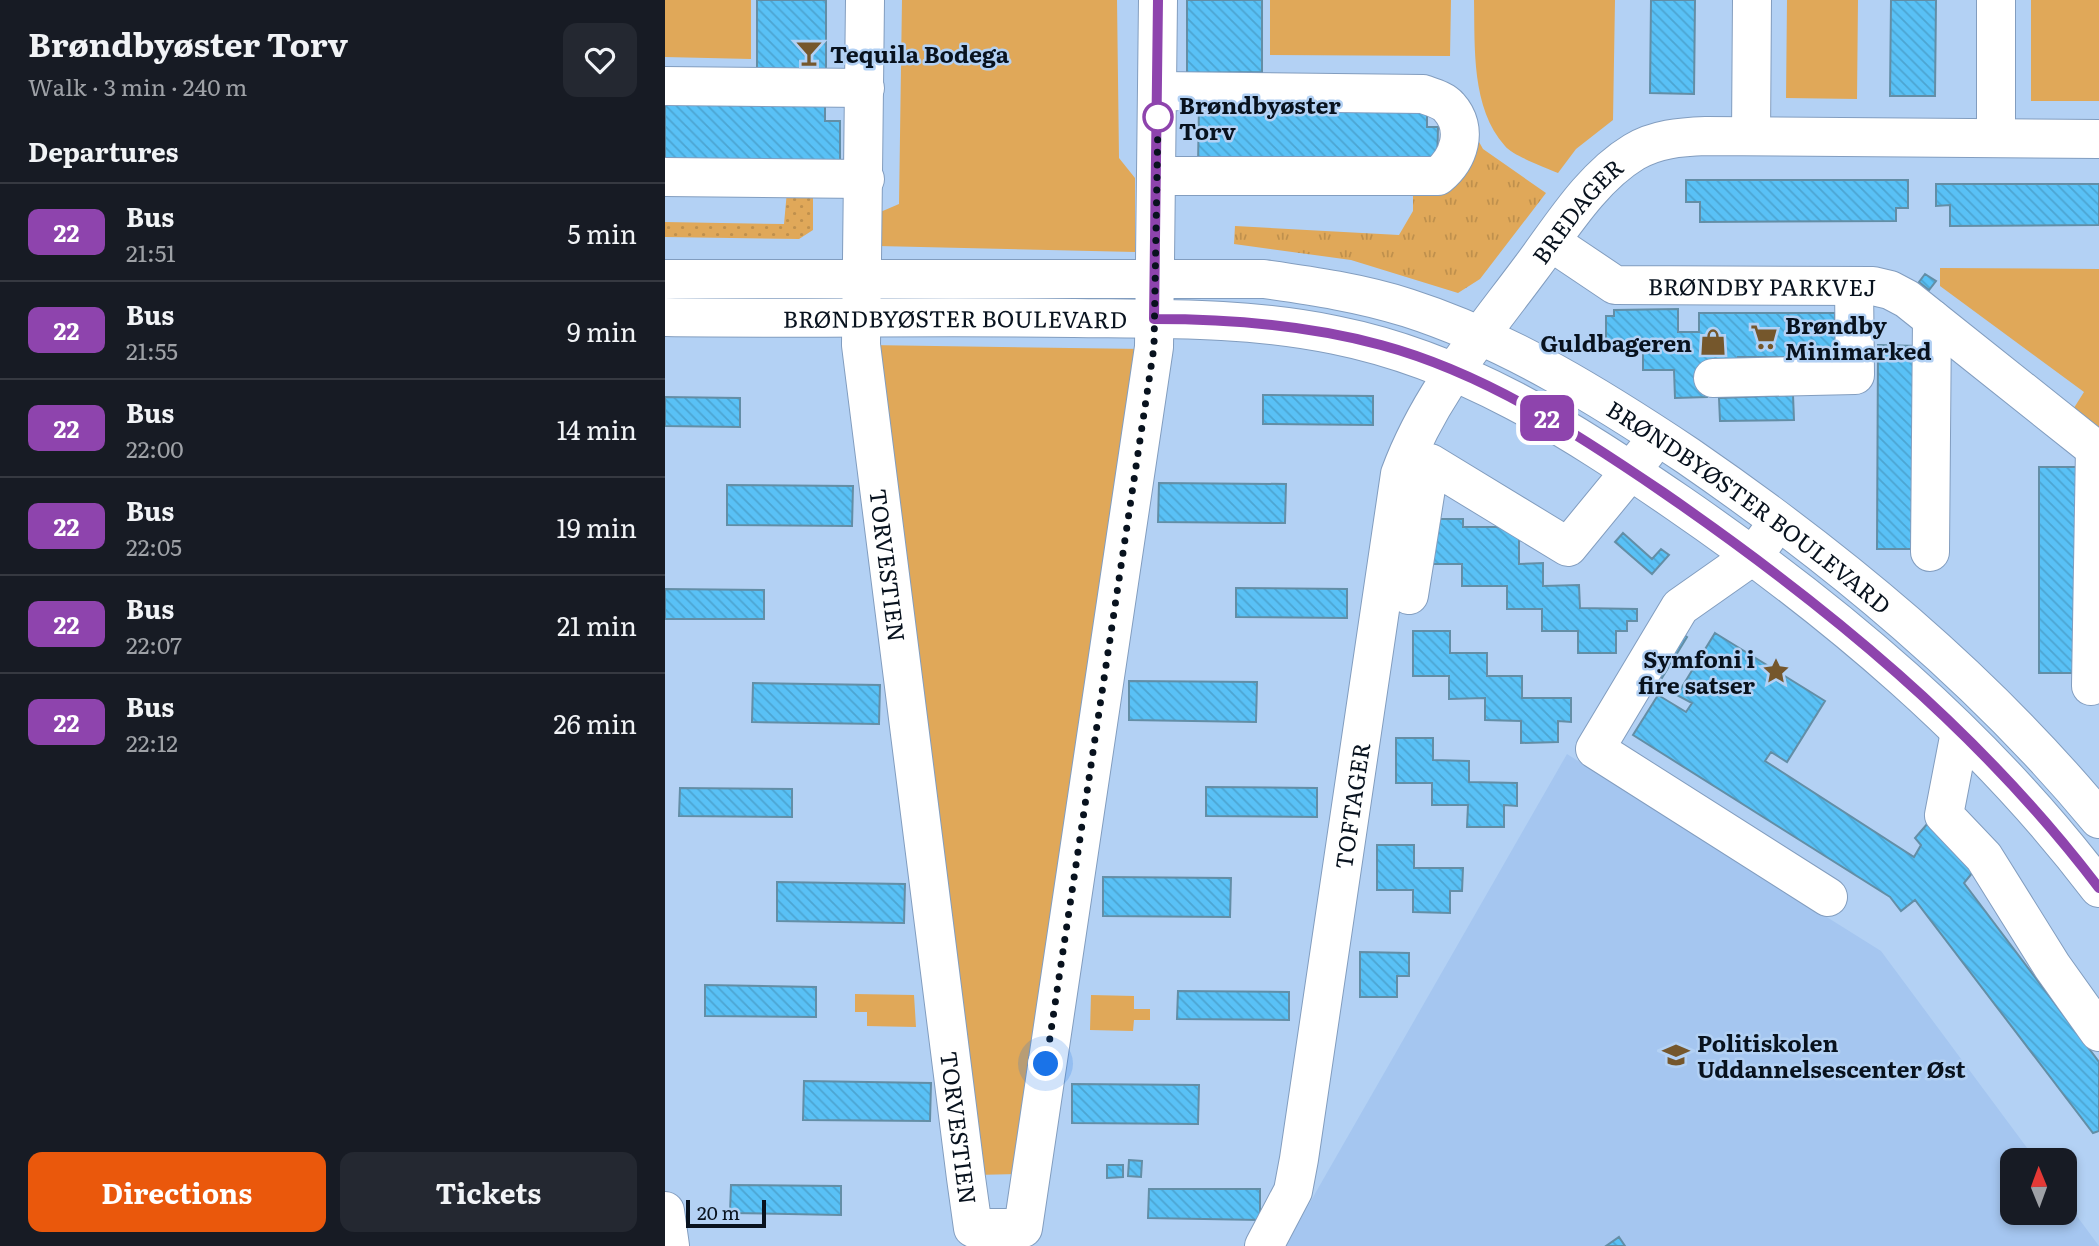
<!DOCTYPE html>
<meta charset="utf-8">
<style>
:root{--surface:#171b24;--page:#242831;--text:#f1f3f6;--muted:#9ea1a6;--line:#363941;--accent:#ea580c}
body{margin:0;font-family:Literata,serif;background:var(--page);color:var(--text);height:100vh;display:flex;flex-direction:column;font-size:26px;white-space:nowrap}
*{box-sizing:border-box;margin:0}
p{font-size:23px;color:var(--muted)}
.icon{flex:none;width:38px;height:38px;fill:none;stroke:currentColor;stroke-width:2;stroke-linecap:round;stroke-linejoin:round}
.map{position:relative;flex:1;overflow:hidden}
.details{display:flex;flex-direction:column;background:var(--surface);width:665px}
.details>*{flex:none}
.badge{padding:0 14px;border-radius:10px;font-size:24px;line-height:46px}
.needle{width:46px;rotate:359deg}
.fabs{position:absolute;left:1335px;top:1148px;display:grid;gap:14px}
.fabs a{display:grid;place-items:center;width:77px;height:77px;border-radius:14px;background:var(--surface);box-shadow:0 4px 10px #0003;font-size:35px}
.scale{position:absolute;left:21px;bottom:18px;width:80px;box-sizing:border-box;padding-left:7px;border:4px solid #08121e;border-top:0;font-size:19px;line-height:24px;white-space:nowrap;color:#08121e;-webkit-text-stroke:5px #b3d1f4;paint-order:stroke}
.you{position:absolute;width:35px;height:35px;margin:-18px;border:5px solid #fff;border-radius:50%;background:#1a73e8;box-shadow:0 0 0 10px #1a73e833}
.map>.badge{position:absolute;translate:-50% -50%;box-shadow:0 0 0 4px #fff}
h2{padding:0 28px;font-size:26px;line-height:63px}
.round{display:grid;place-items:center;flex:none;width:74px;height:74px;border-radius:14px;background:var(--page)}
.headline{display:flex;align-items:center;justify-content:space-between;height:119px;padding:0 28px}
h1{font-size:33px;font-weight:700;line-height:52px}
.action{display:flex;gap:14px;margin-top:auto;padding:14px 28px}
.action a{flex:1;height:80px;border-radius:14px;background:var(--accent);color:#fff;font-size:28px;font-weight:700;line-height:80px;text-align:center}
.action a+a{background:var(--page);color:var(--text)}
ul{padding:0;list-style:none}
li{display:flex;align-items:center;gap:21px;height:98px;padding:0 28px;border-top:2px solid var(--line)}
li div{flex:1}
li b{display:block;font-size:26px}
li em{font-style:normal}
li .badge{min-width:77px;font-weight:700;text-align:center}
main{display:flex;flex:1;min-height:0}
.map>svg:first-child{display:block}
</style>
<main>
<section class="details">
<div class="headline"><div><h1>Brøndbyøster Torv</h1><p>Walk · 3 min · 240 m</p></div><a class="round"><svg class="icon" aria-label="heart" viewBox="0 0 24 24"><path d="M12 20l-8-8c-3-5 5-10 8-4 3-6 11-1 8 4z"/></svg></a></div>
<h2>Departures</h2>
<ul>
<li><span class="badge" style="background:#8e44ad;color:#fff">22</span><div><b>Bus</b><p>21:51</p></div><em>5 min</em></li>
<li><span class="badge" style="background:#8e44ad;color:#fff">22</span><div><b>Bus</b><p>21:55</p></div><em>9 min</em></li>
<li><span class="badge" style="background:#8e44ad;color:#fff">22</span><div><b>Bus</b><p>22:00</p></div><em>14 min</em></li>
<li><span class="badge" style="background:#8e44ad;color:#fff">22</span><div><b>Bus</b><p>22:05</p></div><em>19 min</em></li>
<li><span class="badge" style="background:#8e44ad;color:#fff">22</span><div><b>Bus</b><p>22:07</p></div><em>21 min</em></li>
<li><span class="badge" style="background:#8e44ad;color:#fff">22</span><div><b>Bus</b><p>22:12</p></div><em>26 min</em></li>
</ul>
<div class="action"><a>Directions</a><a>Tickets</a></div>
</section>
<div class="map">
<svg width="1434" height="1246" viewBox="0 0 1434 1246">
<defs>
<pattern id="grass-tufts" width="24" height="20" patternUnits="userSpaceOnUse" patternTransform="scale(1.75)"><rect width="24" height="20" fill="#e0a859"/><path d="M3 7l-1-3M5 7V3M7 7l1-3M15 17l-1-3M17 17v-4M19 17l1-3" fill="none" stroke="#bf904d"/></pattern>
<pattern id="garden-dots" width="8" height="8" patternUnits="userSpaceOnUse" patternTransform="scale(1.75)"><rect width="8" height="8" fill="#e0a859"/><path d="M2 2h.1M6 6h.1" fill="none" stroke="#bf904d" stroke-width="1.8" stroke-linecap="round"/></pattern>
<pattern id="building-back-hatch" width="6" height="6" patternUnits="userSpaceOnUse" patternTransform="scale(1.75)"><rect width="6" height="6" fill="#59c1f6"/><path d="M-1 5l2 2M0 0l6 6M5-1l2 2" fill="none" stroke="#4ca5d2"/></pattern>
</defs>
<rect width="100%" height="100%" fill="#b3d1f4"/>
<path fill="#a5c6f0" d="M902 754 1216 951 1371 1160H1348V1213H1400V1200L1434 1246H620Z"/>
<path fill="url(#grass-tufts)" d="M805 126 818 149 881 193 815 279 793 293 686 260 569 244 570 226 734 235 748 211V195Z"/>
<path fill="#e0a859" d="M0 0H86V59L0 57Z
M237 0H452L454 158 470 178V252L213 246V213L234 204Z
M605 0H786L785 56 605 55Z
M809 0H950L948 120 911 149 893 173C880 167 848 156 840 146 806 108 810 47 809 0Z
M1122 0H1193L1192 99 1121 98Z
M1366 0H1434V101H1366Z
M1275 268 1434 269V432L1407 411 1419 392 1275 286Z
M203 345 478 349 358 1174 310 1175Z
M190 994 249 995 251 1027 202 1026V1012H190Z
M426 995 469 996V1009H485V1020H469L468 1031 425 1030Z"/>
<path fill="url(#garden-dots)" d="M122 191 148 192V230L134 239 0 237V222L119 224Z"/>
<path fill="url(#building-back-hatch)" stroke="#638ea6" stroke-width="2" d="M92 0H161V73L92 74Z
M522 0H597V72L522 73Z
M986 0H1030L1029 94 985 93Z
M1226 0H1271L1270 96H1225Z
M160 104V121H175V162H0V105Z
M534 105 762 108V127H773L772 169 533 166Z
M1021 180H1243V208H1231V221L1035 222V202H1021Z
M1271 184H1434V225L1285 226V205L1271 206Z
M1260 274 1271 281 1264 290 1254 282Z
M1013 309V332H1034V313H1170L1171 357H1073V369L1041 370 1042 397 1010 398 1009 370H978V352H950L951 344H941V316H949V310Z
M1213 345 1253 346 1252 549H1212Z
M598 395 708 396V425L598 424Z
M1128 395 1129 420 1055 421 1054 398Z
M0 397 75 398V427L0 426Z
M1374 467H1413V673H1374Z
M494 483 621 484 620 523 493 522Z
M62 485 188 486 187 526 62 525Z
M761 519H798V527H860V541L854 540V564L878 563V586L914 585 915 608 972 609V621H962V631H951V653H913V631H877V609H842V586H797V564H761Z
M958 533 987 559 996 549 1004 555 987 574 950 542Z
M571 588 682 589V618L571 617Z
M0 589 99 590V619H0Z
M748 631H785V653H822V676H857V698H906V722L893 721V742L856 743V721L820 720V698L784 699V676H748Z
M1014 632 1022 637 997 678 988 673Z
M1050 633 1160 701 1122 762 1106 752 1100 761 1249 857 1256 845 1250 838 1263 823 1312 867 1299 883 1434 1062V1131L1428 1133 1250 900 1236 911 1225 897 968 735 993 695 1021 712 1027 703 1012 695Z
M464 681 592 682 591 722 464 720Z
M88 683 215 685 214 724 87 722Z
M731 738H768V760L804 761V782L852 783V806L839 805V827H802L803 805H767V783H731Z
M541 787 652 788V817L541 816Z
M15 788 127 789V817L14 816Z
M712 845H749V868H798L797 891H785V913L748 912V890H712Z
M438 877 566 878 565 917 438 916Z
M112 882 240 884 239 923 112 921Z
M695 952 744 953V976H732V997H695Z
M40 985 151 987V1017L40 1016Z
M513 991 624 992V1020L512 1019Z
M139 1081 266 1083 265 1121 138 1120Z
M407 1084 534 1085 533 1124 407 1123Z
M464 1160 477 1161 476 1177 463 1176Z
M442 1165H458V1177L442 1178Z
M66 1185 176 1186V1215L65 1213Z
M484 1189H595V1220L483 1218Z
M954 1237 960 1246H941Z"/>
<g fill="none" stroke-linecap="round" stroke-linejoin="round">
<defs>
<g id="minor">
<path id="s1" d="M200 0 196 345 301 1178 308 1228H358L489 347 493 0"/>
<path d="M0 86 200 88"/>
<path d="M1086 136 1087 0"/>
<path d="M1331 138V0"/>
<path d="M492 176H773C794 159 804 129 784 107 778 100 766 97 758 94L493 91"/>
<path d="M0 177 200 179"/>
<path id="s2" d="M886 242 950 285 1208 286 1225 290 1242 299 1434 452"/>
<path id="s3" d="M0 279H599C648 286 696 293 743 308 843 340 936 398 1023 456 1174 560 1317 678 1434 819"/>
<path id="s4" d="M0 317C136 319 273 316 409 318 497 319 584 317 670 335 800 361 905 429 1013 503 1170 611 1318 735 1434 888"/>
<path d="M1048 378 1190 375 1189 286"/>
<path d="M1102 537 1089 555 1015 607 930 749 1163 897"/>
<path d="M1265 552 1267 319"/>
<path d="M744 595 765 463 903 547 981 452"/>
<path d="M1426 686 1430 448"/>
<path d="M1295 732 1279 815 1319 857 1387 966 1434 1032"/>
<path d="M0 1211 5 1246"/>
<path id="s5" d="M599 1246 628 1191 634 1159 735 474C764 395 817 334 866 268 896 228 926 178 969 152 991 139 1015 137 1041 136L1434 139"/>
</g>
</defs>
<use href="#minor" stroke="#829dbf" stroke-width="40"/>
<use href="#minor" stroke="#fff" stroke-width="38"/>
</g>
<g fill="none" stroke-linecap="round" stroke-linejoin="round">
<defs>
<path id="line" d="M493 0 489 319C565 319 643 325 716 345 820 373 911 433 999 493 1161 605 1314 730 1434 888"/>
</defs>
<use href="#line" stroke="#fff" stroke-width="16"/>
<use href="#line" stroke="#8e44ad" stroke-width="10"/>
<path stroke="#08121e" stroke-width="7" stroke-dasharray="0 12.6" d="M381 1064 489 347 493 117"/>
</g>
<defs>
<symbol id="bar-bare" viewBox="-9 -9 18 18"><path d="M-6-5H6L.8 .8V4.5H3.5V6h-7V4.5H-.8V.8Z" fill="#75572c" stroke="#b3d1f4" stroke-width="2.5" paint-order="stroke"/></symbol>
<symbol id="supermarket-bare" viewBox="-9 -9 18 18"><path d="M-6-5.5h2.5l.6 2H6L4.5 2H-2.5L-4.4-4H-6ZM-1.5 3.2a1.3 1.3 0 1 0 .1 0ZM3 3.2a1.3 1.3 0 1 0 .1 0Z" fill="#75572c" stroke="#b3d1f4" stroke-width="2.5" paint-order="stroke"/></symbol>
<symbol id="shop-bare" viewBox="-9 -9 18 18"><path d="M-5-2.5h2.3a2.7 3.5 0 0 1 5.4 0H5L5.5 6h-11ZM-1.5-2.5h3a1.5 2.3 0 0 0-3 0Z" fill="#75572c" stroke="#b3d1f4" stroke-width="2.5" paint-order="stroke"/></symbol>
<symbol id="sight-bare" viewBox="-9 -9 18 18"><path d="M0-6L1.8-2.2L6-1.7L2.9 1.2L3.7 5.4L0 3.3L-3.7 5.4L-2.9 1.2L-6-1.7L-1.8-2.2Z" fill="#75572c" stroke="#b3d1f4" stroke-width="2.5" paint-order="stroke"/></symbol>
<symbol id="university-bare" viewBox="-9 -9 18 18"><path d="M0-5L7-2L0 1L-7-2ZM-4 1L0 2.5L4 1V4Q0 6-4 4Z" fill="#75572c" stroke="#b3d1f4" stroke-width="2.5" paint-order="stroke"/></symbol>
</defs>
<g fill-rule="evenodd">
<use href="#bar-bare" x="125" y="34" width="38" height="38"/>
<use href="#supermarket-bare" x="1080" y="318" width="38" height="38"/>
<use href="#shop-bare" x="1029" y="323" width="38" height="38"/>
<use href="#sight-bare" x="1092" y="652" width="38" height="38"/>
<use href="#university-bare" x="992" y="1036" width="38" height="38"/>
</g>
<circle fill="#fff" stroke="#8e44ad" stroke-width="3.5" cx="493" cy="117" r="14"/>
<g text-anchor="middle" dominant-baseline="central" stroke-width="5" stroke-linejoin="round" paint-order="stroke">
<g font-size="23" font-weight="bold" fill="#08121e" stroke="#b3d1f4" text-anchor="start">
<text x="165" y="53">Tequila Bodega</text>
<text x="1120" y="324">Brøndby<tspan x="1120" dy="26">Minimarked</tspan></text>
<text x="1027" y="342" text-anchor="end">Guldbageren</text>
<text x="1090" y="658" text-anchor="end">Symfoni i<tspan x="1090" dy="26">fire satser</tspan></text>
<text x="1032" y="1042">Politiskolen<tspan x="1032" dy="26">Uddannelsescenter Øst</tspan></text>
</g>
<g font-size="23" font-weight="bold" fill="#08121e" stroke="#b3d1f4" text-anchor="start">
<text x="514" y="104">Brøndbyøster<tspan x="514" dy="26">Torv</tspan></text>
</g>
<g font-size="23" fill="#08121e" stroke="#b3d1f4">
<text stroke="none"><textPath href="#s5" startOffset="1106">BREDAGER</textPath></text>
<text stroke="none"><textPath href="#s2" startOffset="224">BRØNDBY PARKVEJ</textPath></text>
<text stroke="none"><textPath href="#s4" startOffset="290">BRØNDBYØSTER BOULEVARD</textPath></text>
<text stroke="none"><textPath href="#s3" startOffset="1143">BRØNDBYØSTER BOULEVARD</textPath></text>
<text stroke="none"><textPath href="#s1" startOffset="567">TORVESTIEN</textPath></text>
<text stroke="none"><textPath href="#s5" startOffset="452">TOFTAGER</textPath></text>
<text stroke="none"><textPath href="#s1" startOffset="1134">TORVESTIEN</textPath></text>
</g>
</g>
</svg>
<div class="fabs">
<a><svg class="needle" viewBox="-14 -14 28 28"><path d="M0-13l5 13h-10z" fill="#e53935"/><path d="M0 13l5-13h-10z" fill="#9ea1a6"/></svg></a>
</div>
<div class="scale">20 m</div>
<div class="you" style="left:381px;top:1064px"></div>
<b class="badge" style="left:882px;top:418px;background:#8e44ad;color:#fff">22</b>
</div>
</main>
